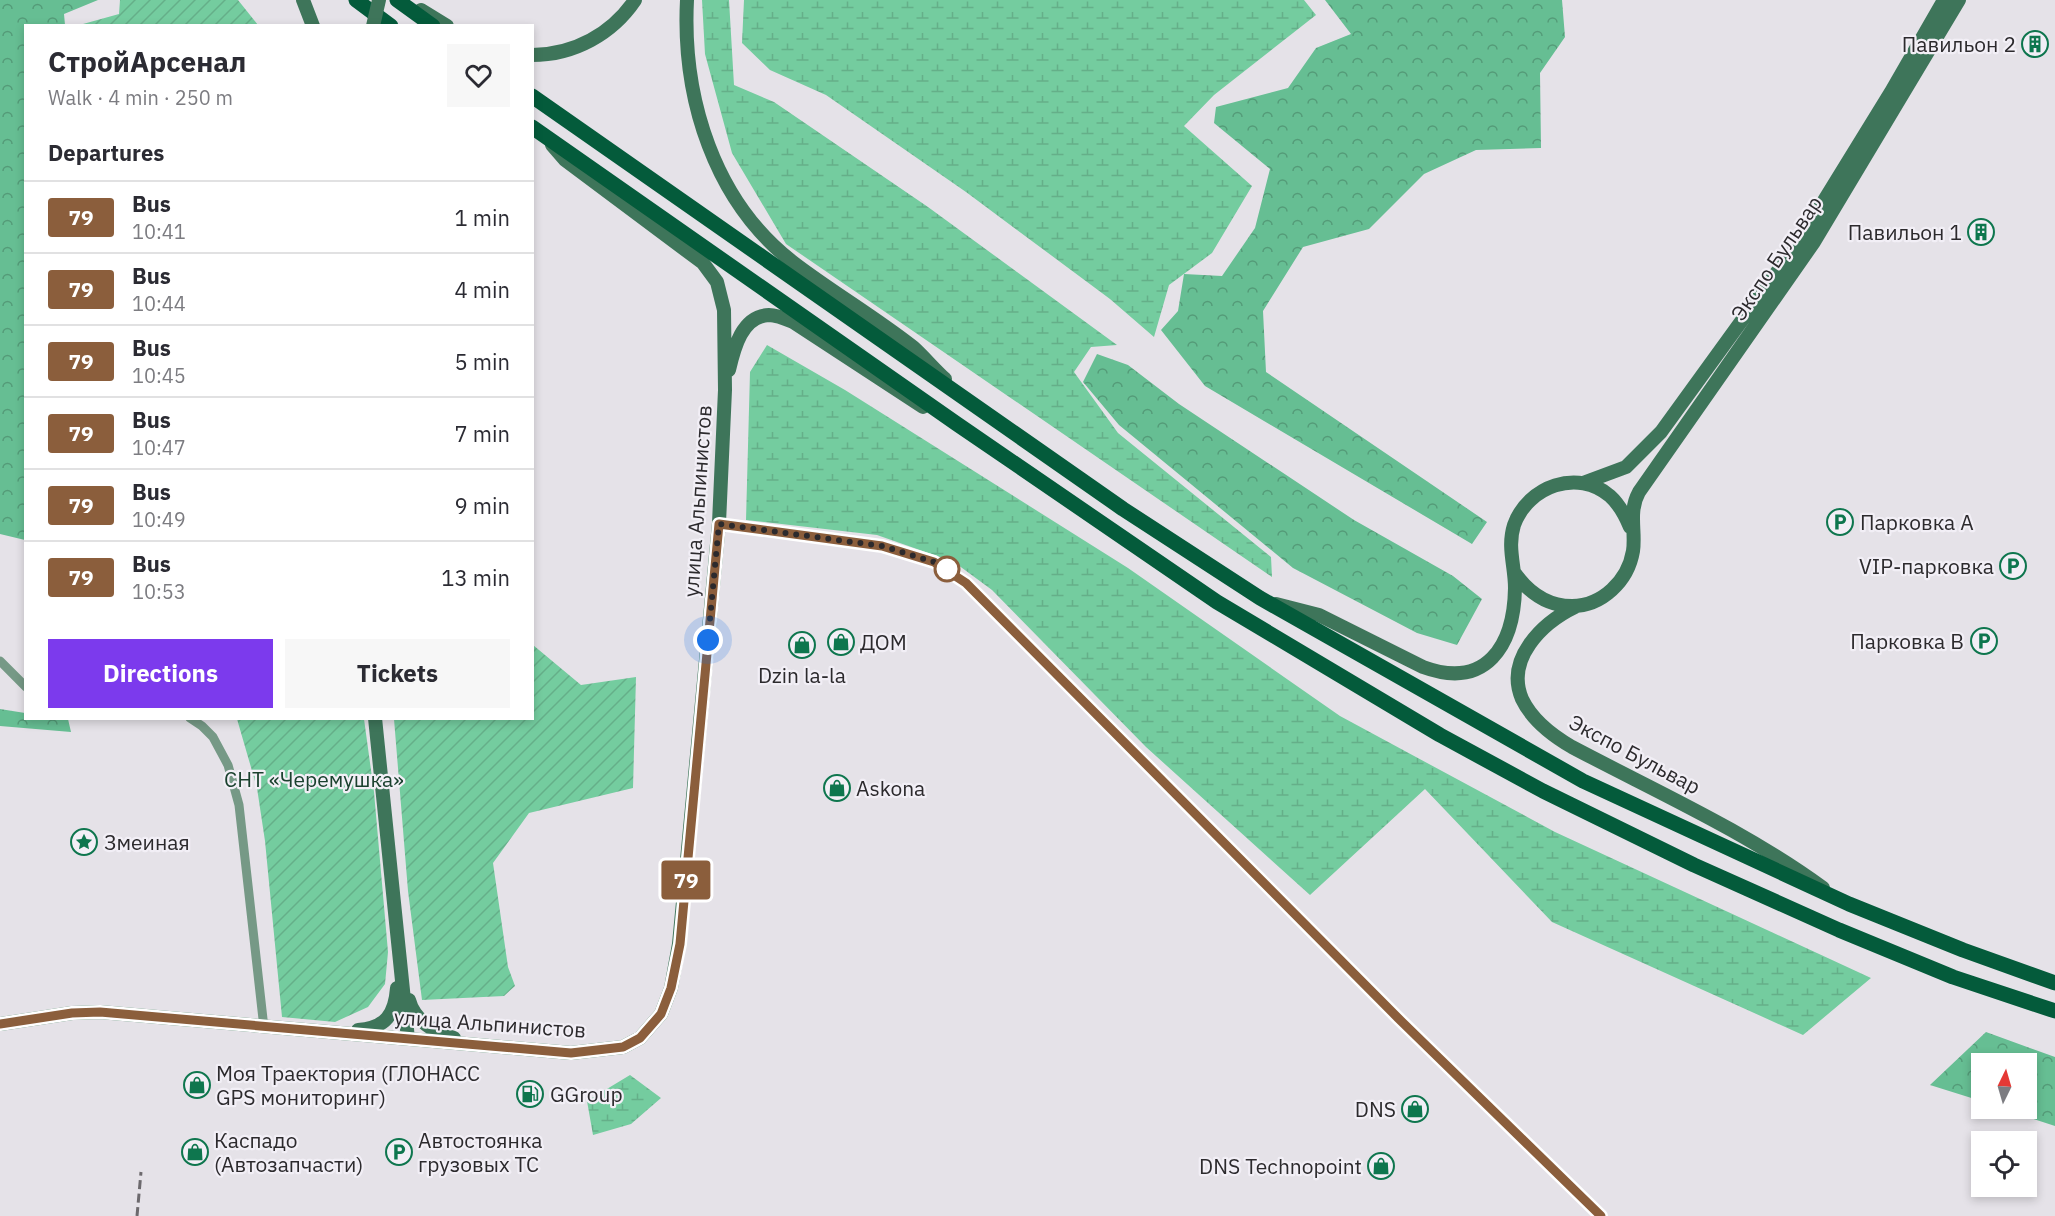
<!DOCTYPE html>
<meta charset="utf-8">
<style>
:root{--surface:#fff;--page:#f7f7f7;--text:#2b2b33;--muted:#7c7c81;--line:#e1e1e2;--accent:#7c3aed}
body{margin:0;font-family:"IBM Plex Sans",sans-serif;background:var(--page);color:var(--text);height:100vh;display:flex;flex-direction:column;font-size:22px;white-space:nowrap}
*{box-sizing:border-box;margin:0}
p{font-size:20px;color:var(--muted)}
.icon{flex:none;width:33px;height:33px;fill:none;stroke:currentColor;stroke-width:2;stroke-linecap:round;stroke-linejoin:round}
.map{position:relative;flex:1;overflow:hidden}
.side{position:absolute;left:24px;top:24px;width:510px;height:696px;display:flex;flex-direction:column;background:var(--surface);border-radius:0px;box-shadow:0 3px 9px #0003}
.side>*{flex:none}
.badge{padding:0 12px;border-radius:4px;font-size:21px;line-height:39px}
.needle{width:39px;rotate:5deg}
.fabs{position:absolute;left:1971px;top:1053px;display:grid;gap:12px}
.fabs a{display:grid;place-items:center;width:66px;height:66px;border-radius:0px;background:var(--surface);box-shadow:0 3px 9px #0003;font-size:30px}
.you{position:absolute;width:30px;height:30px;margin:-15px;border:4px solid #fff;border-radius:50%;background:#1a73e8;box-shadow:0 0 0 9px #1a73e833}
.map>.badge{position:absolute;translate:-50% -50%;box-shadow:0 0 0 3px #fff}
h2{padding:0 24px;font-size:22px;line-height:54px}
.round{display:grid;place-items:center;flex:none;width:63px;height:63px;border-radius:0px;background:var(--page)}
.headline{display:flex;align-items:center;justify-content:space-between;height:102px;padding:0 24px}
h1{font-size:28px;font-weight:700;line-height:45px}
.button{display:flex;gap:12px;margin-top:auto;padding:12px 24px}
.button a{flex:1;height:69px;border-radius:0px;background:var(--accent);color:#fff;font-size:24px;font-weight:700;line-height:69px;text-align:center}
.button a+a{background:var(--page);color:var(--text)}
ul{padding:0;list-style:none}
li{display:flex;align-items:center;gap:18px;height:72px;padding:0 24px;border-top:2px solid var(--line)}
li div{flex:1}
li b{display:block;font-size:22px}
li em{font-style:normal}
li .badge{min-width:66px;font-weight:700;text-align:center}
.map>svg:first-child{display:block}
</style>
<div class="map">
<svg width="2055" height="1216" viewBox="0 0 2055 1216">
<defs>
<pattern id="forest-crowns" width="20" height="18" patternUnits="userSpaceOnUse" patternTransform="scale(1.5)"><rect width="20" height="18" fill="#66be93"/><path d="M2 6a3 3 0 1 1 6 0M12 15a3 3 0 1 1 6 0" fill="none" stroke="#549b78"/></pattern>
<pattern id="wetland-marsh" width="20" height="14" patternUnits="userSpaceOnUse" patternTransform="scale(1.5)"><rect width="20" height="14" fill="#74cc9f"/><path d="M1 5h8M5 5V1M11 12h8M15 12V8" fill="none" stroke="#65af89"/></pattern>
<pattern id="garden-furrows" width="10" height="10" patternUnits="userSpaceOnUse" patternTransform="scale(1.5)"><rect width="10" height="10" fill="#74cc9f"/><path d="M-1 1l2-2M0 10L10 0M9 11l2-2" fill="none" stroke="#65af89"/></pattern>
</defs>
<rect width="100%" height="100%" fill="#e5e2e8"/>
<path fill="url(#forest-crowns)" d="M0 0H98L64 14 65 25 26 26 25 540 0 534Z
M1325 0H1562L1565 37 1540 73 1541 148 1476 150 1424 174 1369 229 1303 247 1263 311 1266 372 1487 522 1472 544 1205 386 1161 330 1178 311 1184 274 1222 276 1255 228 1270 169 1214 123 1216 107 1288 88 1316 48 1351 34Z
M1097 354 1128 365 1179 404 1354 520 1453 576 1482 599 1457 645 1417 633 1293 568 1119 425 1083 382Z
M0 709 25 713 26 718 68 719 71 732 0 726Z
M1986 1032 2055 1057V1126L2003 1109 2026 1108V1064H1982L1981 1101 1930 1085Z"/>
<path fill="url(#wetland-marsh)" d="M702 0H729L734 85 774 102 928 207 1117 345 1091 347 1074 372 1118 433 1271 557 1272 577 786 244 732 153 705 54Z
M744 0H1304L1316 15 1214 95 1184 126 1252 186 1212 253 1169 285 1154 337 1110 299 966 192 826 95 770 70 742 43Z
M767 345 845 390 1128 568 1340 716 1555 832 1871 978 1803 1035 1552 922 1425 789 1310 895 1146 747 992 590 954 562 877 535 746 520 750 372Z
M630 1075 661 1098 631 1124 593 1135 587 1101Z"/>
<path fill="url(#garden-furrows)" d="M120 0H238L258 25H83V24L119 14Z
M533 645 581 685 636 677 633 788 529 813 493 863 508 967 515 986 504 996 422 1000 408 891 394 719 532 718Z
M237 719H364L374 792 388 952 385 984 368 1007 335 1022 282 1017 265 841 257 788Z"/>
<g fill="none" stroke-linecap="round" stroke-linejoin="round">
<path stroke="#769986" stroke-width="9" d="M719 523 882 546 935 562 966 583 1398 1018
M0 661 26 687
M190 718 202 726 213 737 228 765 239 805 264 1028"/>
<path stroke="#3e755a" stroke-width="14" d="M303 0 313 26
M687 0C682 98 714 202 794 263 832 292 875 317 913 347 924 357 934 369 945 379
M421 10 447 26
M532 55C574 55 612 34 635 0
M729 370C734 348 742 316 769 315 777 315 786 319 793 322L923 407
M1583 483 1626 467 1661 432 1798 243 1891 92 1944 0
M1514 572C1528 592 1547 606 1572 606 1602 606 1628 581 1633 551 1636 531 1628 512 1639 492L1814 242 1959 0
M1276 604 1319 615 1423 667C1486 690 1514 646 1515 588 1515 566 1507 547 1514 525 1528 486 1578 468 1610 496 1620 505 1625 515 1630 527
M1575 607C1542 623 1505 659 1522 699 1532 720 1553 736 1572 747 1657 792 1745 831 1823 888
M375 718 408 1039
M409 1000C414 1020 435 1033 454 1038
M0 1024 72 1013 100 1012 571 1053 623 1047 640 1038 661 1014 671 988 679 944 719 523 725 390 724 310 717 282 703 263 565 160 552 145
M358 1030C386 1028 395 1014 397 988"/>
<path stroke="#045b3b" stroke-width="15" d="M356 0 391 26
M397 0 433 26
M532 96 1123 509 1260 598 1583 781 1849 904 1963 950 2055 983
M532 127 957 424 1217 602 1440 735 1543 791 1694 865 1839 930 1953 977 2055 1011"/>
<path stroke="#6c696d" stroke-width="3" stroke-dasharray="9 4.5" stroke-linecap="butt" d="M137 1216 141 1172"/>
<path stroke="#3e755a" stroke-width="14" d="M373 26 379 0"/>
</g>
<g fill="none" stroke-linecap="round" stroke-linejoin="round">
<defs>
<path id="line" d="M0 1024 72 1013 100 1012 571 1053 623 1047 640 1038 661 1014 671 988 680 944 719 524 882 546 934 562 966 583 1398 1018 1601 1216"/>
</defs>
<use href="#line" stroke="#fff" stroke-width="14"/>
<use href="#line" stroke="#8b5e3c" stroke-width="9"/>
<path stroke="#2c2a2d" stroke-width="6" stroke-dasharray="0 10.8" d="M708 640 719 524 882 546 934 562 947 569"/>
</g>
<defs>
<symbol id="building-ring" viewBox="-11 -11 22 22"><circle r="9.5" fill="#f2eff6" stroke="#0e764e" stroke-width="1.5"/><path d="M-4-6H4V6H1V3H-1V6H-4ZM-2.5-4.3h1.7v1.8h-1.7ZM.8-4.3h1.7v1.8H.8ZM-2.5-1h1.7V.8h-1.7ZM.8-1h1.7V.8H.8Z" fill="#0e764e"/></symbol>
<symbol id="parking-ring" viewBox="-11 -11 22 22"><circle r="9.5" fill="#f2eff6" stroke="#0e764e" stroke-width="1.5"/><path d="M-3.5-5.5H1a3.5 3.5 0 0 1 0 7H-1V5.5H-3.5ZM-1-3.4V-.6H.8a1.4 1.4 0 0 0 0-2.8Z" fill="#0e764e"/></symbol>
<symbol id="shop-ring" viewBox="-11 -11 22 22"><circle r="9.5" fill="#f2eff6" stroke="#0e764e" stroke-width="1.5"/><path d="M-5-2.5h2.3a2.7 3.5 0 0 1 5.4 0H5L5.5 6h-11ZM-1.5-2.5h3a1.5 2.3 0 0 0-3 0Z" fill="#0e764e"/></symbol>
<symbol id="sight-ring" viewBox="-11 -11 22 22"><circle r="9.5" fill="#f2eff6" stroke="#0e764e" stroke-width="1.5"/><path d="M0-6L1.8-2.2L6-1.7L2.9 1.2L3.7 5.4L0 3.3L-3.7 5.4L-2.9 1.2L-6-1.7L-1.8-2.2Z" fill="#0e764e"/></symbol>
<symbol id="fuel-ring" viewBox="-11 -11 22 22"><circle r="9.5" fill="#f2eff6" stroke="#0e764e" stroke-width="1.5"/><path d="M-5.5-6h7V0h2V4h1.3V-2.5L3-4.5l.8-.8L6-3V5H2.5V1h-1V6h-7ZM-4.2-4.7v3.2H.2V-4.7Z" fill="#0e764e"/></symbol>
</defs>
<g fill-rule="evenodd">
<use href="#building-ring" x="2020" y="29" width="30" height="30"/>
<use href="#building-ring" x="1966" y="217" width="30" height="30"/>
<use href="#parking-ring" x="1825" y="507" width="30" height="30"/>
<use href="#parking-ring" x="1998" y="551" width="30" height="30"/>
<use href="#parking-ring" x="1969" y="626" width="30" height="30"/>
<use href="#shop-ring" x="826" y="627" width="30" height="30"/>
<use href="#shop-ring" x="787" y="630" width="30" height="30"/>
<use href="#shop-ring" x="822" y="773" width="30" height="30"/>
<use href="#sight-ring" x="69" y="827" width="30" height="30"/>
<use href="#shop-ring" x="182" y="1070" width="30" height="30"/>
<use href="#fuel-ring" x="515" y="1079" width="30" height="30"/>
<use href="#shop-ring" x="1400" y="1094" width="30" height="30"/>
<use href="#shop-ring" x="180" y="1137" width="30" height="30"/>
<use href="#parking-ring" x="384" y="1137" width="30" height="30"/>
<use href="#shop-ring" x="1366" y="1151" width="30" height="30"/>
</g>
<circle fill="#fff" stroke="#8b5e3c" stroke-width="3" cx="947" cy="569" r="12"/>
<g text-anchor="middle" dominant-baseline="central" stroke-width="4.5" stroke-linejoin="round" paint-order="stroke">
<g font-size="21" fill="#2c2a2d" stroke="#f2eff6" text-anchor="start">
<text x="2016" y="44" text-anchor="end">Павильон 2</text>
<text x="1962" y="232" text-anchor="end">Павильон 1</text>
<text x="1860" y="522">Парковка A</text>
<text x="1994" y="566" text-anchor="end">VIP-парковка</text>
<text x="1964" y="641" text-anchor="end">Парковка B</text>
<text x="860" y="642">ДОМ</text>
<text x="802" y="675" text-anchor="middle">Dzin la-la</text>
<text x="856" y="788">Askona</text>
<text x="104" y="842">Змеиная</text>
<text x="216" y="1073">Моя Траектория (ГЛОНАСС<tspan x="216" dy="24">GPS мониторинг)</tspan></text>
<text x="550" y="1094">GGroup</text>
<text x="1396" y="1109" text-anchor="end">DNS</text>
<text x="214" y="1140">Каспадо<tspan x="214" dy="24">(Автозапчасти)</tspan></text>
<text x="418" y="1140">Автостоянка<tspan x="418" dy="24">грузовых ТС</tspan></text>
<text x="1362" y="1166" text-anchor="end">DNS Technopoint</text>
</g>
<g font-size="21" fill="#2c2a2d" stroke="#f2eff6">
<text transform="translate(1776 258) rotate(-56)">Экспо Бульвар</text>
<text transform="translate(697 501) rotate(-86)">улица Альпинистов</text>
<text transform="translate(1635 754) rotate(28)">Экспо Бульвар</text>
<text transform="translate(490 1023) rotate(4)">улица Альпинистов</text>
</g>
<g font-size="21" fill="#1a412e" stroke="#f2eff6">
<text x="314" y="779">СНТ «Черемушка»</text>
</g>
</g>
</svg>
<div class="fabs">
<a><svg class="needle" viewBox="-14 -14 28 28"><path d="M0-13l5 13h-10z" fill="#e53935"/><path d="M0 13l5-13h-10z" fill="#7c7c81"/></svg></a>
<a><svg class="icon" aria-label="locate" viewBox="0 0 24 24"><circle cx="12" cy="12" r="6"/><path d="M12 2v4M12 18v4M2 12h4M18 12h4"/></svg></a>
</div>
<div class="you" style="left:708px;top:640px"></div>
<b class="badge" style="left:686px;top:880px;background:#8b5e3c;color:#fff">79</b>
<section class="side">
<div class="headline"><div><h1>СтройАрсенал</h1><p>Walk · 4 min · 250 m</p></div><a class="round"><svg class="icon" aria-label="heart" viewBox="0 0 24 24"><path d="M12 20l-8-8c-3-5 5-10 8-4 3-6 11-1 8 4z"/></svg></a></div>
<h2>Departures</h2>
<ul>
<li><span class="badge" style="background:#8b5e3c;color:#fff">79</span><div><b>Bus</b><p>10:41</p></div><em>1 min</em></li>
<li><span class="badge" style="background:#8b5e3c;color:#fff">79</span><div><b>Bus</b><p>10:44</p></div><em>4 min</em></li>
<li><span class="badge" style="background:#8b5e3c;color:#fff">79</span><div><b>Bus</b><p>10:45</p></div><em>5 min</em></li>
<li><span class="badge" style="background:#8b5e3c;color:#fff">79</span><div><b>Bus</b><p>10:47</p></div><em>7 min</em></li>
<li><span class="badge" style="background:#8b5e3c;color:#fff">79</span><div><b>Bus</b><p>10:49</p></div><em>9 min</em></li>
<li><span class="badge" style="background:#8b5e3c;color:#fff">79</span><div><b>Bus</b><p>10:53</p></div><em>13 min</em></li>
</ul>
<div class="button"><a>Directions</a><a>Tickets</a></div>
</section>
</div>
